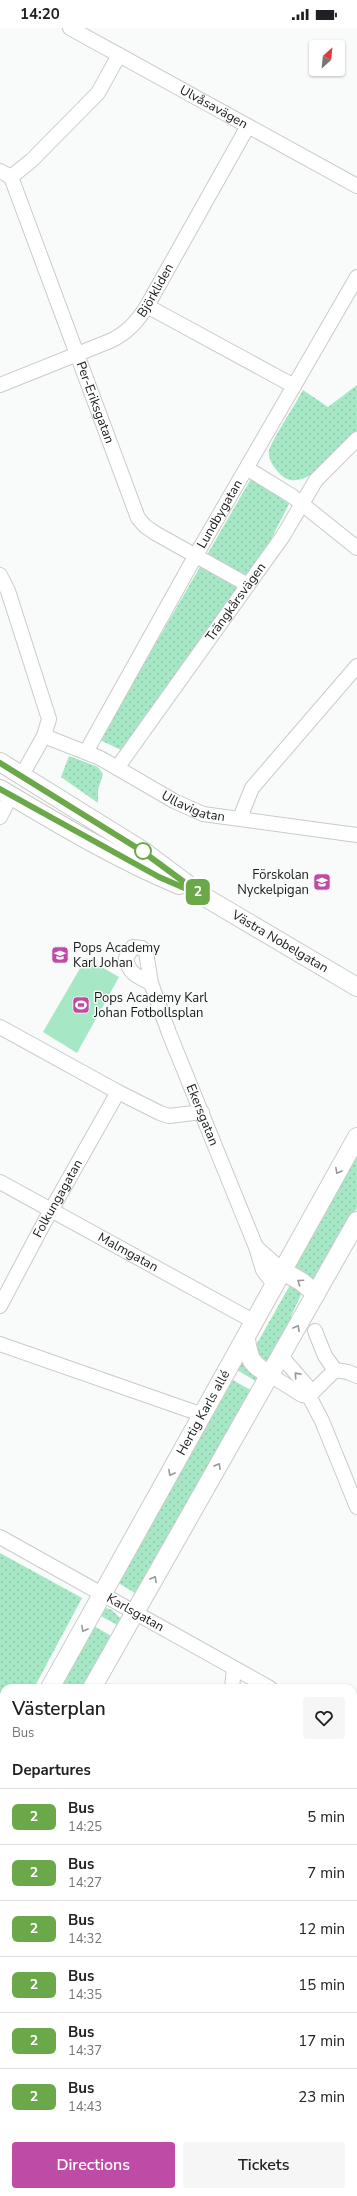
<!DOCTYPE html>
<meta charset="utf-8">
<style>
:root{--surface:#fff;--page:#f6f6f6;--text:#202124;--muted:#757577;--line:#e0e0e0;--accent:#be4ca6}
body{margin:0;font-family:"Nunito Sans",sans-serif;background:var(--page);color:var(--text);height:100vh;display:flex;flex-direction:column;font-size:15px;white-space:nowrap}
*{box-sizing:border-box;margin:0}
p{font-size:13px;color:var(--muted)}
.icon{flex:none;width:22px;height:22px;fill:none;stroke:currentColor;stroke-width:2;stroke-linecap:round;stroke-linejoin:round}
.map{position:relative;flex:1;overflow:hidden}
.details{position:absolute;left:0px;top:1656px;width:357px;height:512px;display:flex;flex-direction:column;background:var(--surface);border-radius:12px 12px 0 0;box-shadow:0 1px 3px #0004}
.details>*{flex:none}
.badge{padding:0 8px;border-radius:6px;font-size:14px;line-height:26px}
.needle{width:26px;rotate:27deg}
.fabs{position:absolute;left:309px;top:12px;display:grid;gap:8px}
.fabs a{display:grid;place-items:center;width:36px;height:36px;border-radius:4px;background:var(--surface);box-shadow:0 1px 3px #0004;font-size:20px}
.map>.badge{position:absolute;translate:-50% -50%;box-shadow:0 0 0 2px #fff}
h2{padding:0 12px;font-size:15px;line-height:36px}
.round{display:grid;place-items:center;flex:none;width:42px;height:42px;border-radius:4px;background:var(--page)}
.summary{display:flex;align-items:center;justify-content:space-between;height:68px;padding:0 12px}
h1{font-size:19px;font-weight:600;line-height:30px}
.cta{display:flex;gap:8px;margin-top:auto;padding:8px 12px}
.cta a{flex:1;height:46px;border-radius:4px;background:var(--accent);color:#fff;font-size:16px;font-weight:600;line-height:46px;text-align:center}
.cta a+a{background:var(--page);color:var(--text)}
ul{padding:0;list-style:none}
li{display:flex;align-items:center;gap:12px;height:56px;padding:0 12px;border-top:1px solid var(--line)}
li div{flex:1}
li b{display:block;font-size:15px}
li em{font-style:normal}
li .badge{min-width:44px;font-weight:700;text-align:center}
.status{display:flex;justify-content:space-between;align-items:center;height:28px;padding:0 20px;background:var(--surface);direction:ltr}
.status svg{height:11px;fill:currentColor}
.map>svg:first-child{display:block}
</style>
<div class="status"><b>14:20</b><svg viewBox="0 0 49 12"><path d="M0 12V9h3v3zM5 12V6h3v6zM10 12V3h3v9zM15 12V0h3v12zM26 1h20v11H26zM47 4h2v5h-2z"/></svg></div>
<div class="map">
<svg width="357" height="2168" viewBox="0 0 357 2168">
<defs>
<pattern id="green-dots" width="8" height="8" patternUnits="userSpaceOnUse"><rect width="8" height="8" fill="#a6e7c5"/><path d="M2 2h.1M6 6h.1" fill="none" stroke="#8ec6a9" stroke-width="1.8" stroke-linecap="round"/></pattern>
</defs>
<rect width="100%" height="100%" fill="#f8fbfa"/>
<path fill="url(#green-dots)" d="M357 357V405C342 420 301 471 279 445 274 439 268 432 269 423 270 415 298 372 303 362L328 379Z
M252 449 289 476 261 531 121 722 100 712Z
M69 728 98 739 103 746 98 762V775L61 749Z
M357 1123V1180L315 1258 293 1242Z
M290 1257 300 1262 301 1267 291 1288V1296L269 1335 259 1333 255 1319Z
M241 1333 247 1341 262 1349 259 1355 237 1342Z
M233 1352 254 1364 138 1567 117 1554Z
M0 1525 82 1570 34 1660H4V1682L0 1680Z
M106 1580 112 1582 120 1590 119 1598 99 1587Z
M94 1598 113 1609 84 1660H58Z
M4 1756V1804L0 1811V1763Z
M353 1945 357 1946V2020H353Z"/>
<path fill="#a6e7c5" d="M86 930 119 949 77 1025 43 1004Z"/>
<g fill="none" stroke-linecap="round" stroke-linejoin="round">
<defs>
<g id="minor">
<path id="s1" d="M70 0 357 158"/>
<path id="s2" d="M0 143 11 149 138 490 145 498 155 505 248 557"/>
<path d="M11 149 32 132 98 65 119 27"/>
<path d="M147 278 294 358"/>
<path id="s3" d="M0 357 110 313C127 305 137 294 147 278L248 98"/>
<path d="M248 441 292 468 357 520"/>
<path d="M0 547 8 563 49 691 44 708 22 747"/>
<path id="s4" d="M44 708 100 730 174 773 203 786 357 807"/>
<path id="s5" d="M86 724 196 527 357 249"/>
<path id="s6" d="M117 740 283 508 316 452 357 411"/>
<path d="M0 789 11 767"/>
<path d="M240 790 252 760 357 638"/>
<path id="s7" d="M151 955C138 949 128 945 126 930L133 919 142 920 146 924 151 955 169 1005 256 1219 263 1242 275 1258"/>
<path d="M0 999 118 1064 160 1085 169 1088 202 1084"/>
<path id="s8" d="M0 1154 255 1294"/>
<path d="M256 1219 283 1243"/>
<path id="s9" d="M0 1278 45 1193 118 1064"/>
<path d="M315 1303 325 1328 335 1342"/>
<path d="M0 1316 203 1387"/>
<path d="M281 1328 307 1358 309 1368 322 1393 357 1479"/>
<path d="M270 1347 302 1367 309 1368"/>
<path d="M309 1368 335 1342 348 1344 357 1348"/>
<path id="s10" d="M0 1509 270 1660"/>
<path d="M232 1660 234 1640"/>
<path d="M0 1685 4 1687"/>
<path d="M353 1707 357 1709"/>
<path d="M353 1928 357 1929"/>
<path d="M0 1944 4 1948"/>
<path d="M353 2031H357"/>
<path d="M0 2139 4 2142"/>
<path d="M38 2164 44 2168"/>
<path d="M260 2164 262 2168"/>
<path d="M78 2168 80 2164"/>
</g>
<g id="major">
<path id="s11" d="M0 734 143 823 203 868 357 959"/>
<path d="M0 761C57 795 117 831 179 857"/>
<path d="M283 1243 302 1254 316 1266"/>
<path d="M246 1311C249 1332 251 1336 270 1347"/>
<path id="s12" d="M50 1660 357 1109"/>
<path d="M92 1660 357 1193"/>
<path d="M0 1750 4 1743"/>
<path d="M0 1825 4 1818"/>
</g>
</defs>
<use href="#minor" stroke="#c8cbc9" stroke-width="16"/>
<use href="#major" stroke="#c8cbc9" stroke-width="20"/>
<use href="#minor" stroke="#fff" stroke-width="14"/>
<use href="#major" stroke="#fff" stroke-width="18"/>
</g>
<defs><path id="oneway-chevron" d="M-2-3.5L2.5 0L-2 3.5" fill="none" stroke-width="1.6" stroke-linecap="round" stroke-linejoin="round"/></defs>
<g stroke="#979898">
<use href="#oneway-chevron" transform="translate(338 1143) rotate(119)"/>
<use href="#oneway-chevron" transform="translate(300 1254) rotate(-146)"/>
<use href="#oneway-chevron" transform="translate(297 1300) rotate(-61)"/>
<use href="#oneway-chevron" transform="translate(297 1347) rotate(-132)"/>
<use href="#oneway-chevron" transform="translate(218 1438) rotate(-60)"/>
<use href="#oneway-chevron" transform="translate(171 1445) rotate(119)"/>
<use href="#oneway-chevron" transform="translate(154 1551) rotate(-61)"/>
<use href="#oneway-chevron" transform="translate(84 1601) rotate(119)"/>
</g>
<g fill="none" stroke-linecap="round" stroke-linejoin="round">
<defs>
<path id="line" d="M0 735 142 823 203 868 159 849 0 761"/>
</defs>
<use href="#line" stroke="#fff" stroke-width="9"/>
<use href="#line" stroke="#6ba849" stroke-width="6"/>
</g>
<defs>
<symbol id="school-square" viewBox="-11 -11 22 22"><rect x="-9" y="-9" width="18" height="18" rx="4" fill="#be4ca6" stroke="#f8fbfa"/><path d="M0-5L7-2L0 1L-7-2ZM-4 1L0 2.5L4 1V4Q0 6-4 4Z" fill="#fff"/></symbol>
<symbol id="stadium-square" viewBox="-11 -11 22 22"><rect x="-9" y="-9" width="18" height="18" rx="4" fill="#be4ca6" stroke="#f8fbfa"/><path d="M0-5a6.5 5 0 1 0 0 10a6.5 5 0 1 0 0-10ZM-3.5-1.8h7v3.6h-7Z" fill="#fff"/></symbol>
</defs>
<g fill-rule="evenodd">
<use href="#school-square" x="312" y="844" width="20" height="20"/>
<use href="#school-square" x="50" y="917" width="20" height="20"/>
<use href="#stadium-square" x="71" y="967" width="20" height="20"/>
</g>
<circle fill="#fff" stroke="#6ba849" stroke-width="2" cx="143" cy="823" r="8"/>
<g text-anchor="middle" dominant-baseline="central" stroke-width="3" stroke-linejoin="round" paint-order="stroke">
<g font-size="13" fill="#181919" stroke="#f8fbfa">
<text stroke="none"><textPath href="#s1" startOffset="164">Ulvåsavägen</textPath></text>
<text stroke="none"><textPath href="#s3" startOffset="188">Björkliden</textPath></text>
<text stroke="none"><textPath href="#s2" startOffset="253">Per-Eriksgatan</textPath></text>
<text stroke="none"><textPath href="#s5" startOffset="273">Lundbygatan</textPath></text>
<text stroke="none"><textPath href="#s6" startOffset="204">Trängkårsvägen</textPath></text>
<text stroke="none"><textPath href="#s4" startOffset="166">Ullavigatan</textPath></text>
<text stroke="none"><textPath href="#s11" startOffset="333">Västra Nobelgatan</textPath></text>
<text stroke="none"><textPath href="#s7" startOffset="238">Ekersgatan</textPath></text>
<text stroke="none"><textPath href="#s9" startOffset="122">Folkungagatan</textPath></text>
<text stroke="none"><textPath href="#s8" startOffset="146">Malmgatan</textPath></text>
<text stroke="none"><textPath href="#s12" startOffset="315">Hertig Karls allé</textPath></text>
<text stroke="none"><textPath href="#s10" startOffset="155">Karlsgatan</textPath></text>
</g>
<g font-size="13" fill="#181919" stroke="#f8fbfa" text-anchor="start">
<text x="309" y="847" text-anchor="end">Förskolan<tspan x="309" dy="15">Nyckelpigan</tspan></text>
<text x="73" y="920">Pops Academy<tspan x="73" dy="15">Karl Johan</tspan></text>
<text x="94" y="970">Pops Academy Karl<tspan x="94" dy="15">Johan Fotbollsplan</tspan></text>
</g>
</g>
</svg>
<div class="fabs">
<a><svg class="needle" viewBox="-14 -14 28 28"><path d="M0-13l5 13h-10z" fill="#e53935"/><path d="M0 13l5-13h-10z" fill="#757577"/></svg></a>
</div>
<b class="badge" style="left:198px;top:864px;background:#6ba849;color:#fff">2</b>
<section class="details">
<div class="summary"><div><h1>Västerplan</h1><p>Bus</p></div><a class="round"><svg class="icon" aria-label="heart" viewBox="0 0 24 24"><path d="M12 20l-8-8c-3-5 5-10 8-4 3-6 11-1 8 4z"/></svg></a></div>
<h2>Departures</h2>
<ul>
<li><span class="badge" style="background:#6ba849;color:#fff">2</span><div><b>Bus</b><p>14:25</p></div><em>5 min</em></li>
<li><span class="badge" style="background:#6ba849;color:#fff">2</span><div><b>Bus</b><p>14:27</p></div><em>7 min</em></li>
<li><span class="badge" style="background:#6ba849;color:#fff">2</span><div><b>Bus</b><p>14:32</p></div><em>12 min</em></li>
<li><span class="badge" style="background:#6ba849;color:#fff">2</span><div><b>Bus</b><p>14:35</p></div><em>15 min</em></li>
<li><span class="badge" style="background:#6ba849;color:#fff">2</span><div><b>Bus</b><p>14:37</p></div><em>17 min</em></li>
<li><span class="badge" style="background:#6ba849;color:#fff">2</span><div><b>Bus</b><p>14:43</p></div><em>23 min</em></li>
</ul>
<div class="cta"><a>Directions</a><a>Tickets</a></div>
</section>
</div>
